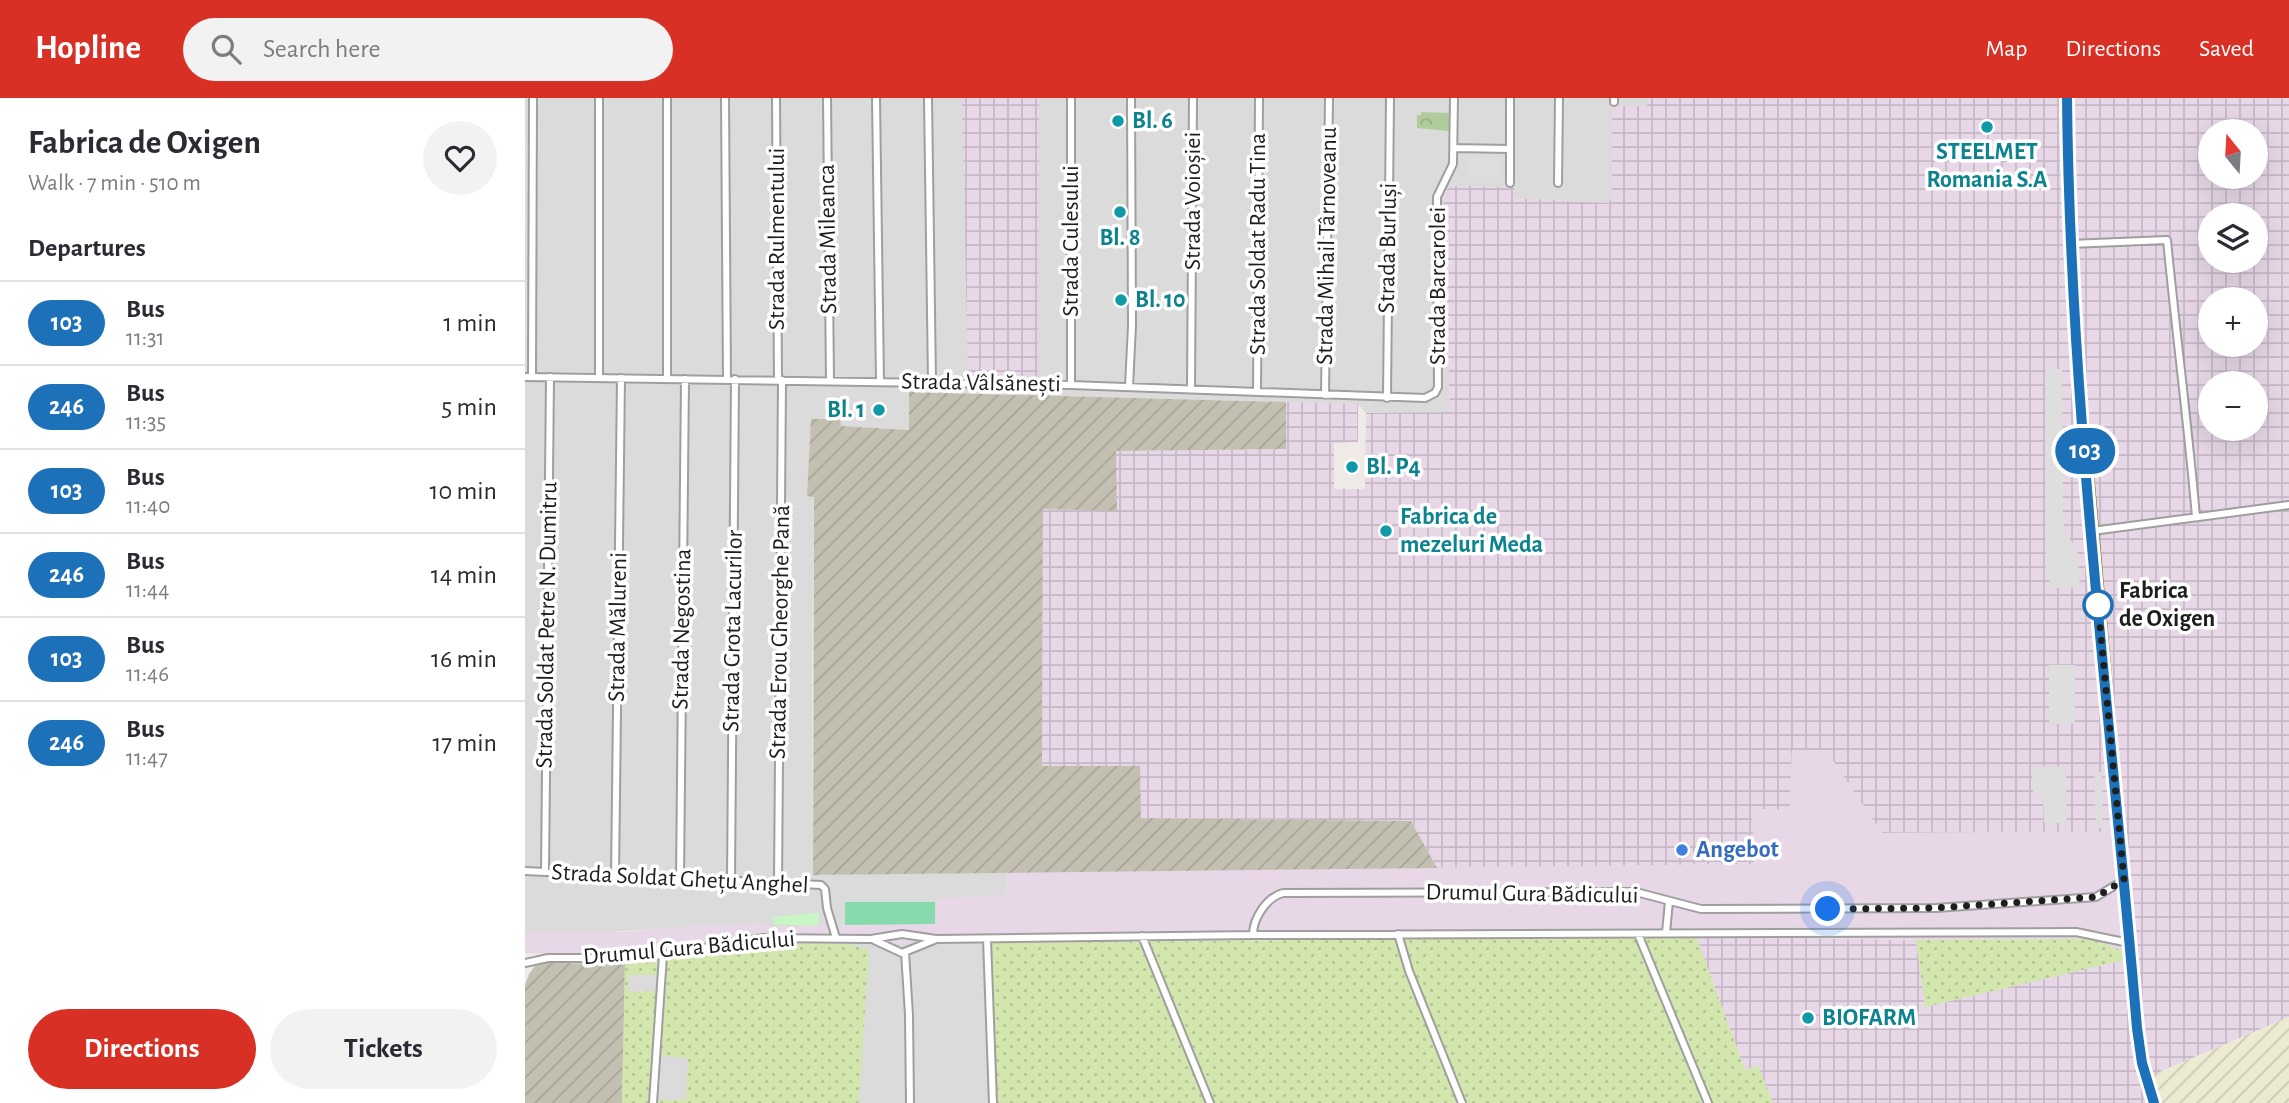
<!DOCTYPE html>
<meta charset="utf-8">
<style>
:root{--surface:#fff;--page:#f2f2f3;--text:#2b2b33;--muted:#7c7c81;--line:#e1e1e2;--accent:#d93025}
body{margin:0;font-family:"Alegreya Sans",sans-serif;background:var(--page);color:var(--text);height:100vh;display:flex;flex-direction:column;font-size:26px;white-space:nowrap}
*{box-sizing:border-box;margin:0}
p{font-size:23px;color:var(--muted)}
.icon{flex:none;width:38px;height:38px;fill:none;stroke:currentColor;stroke-width:2;stroke-linecap:round;stroke-linejoin:round}
.map{position:relative;flex:1;overflow:hidden}
.side{display:flex;flex-direction:column;background:var(--surface);width:525px}
.side>*{flex:none}
.badge{padding:0 14px;border-radius:23px;font-size:24px;line-height:46px}
.needle{width:46px;rotate:342deg}
.fabs{position:absolute;left:1673px;top:21px;display:grid;gap:14px}
.fabs a{display:grid;place-items:center;width:70px;height:70px;border-radius:50%;background:var(--surface);box-shadow:0 7px 28px #0002;font-size:35px}
.you{position:absolute;width:35px;height:35px;margin:-18px;border:5px solid #fff;border-radius:50%;background:#1a73e8;box-shadow:0 0 0 10px #1a73e833}
.map>.badge{position:absolute;translate:-50% -50%;box-shadow:0 0 0 4px #fff}
h2{padding:0 28px;font-size:26px;line-height:63px}
.round{display:grid;place-items:center;flex:none;width:74px;height:74px;border-radius:37px;background:var(--page)}
.headline{display:flex;align-items:center;justify-content:space-between;height:119px;padding:0 28px}
h1{font-size:33px;font-weight:700;line-height:52px}
.cta{display:flex;gap:14px;margin-top:auto;padding:14px 28px}
.cta a{flex:1;height:80px;border-radius:42px;background:var(--accent);color:#fff;font-size:28px;font-weight:700;line-height:80px;text-align:center}
.cta a+a{background:var(--page);color:var(--text)}
ul{padding:0;list-style:none}
li{display:flex;align-items:center;gap:21px;height:84px;padding:0 28px;border-top:2px solid var(--line)}
li div{flex:1}
li b{display:block;font-size:26px}
li em{font-style:normal}
li .badge{min-width:77px;font-weight:700;text-align:center}
header{display:flex;align-items:center;gap:42px;box-sizing:border-box;height:98px;padding:0 35px;background:var(--accent);color:#fff}
header strong{font-size:33px}
nav{display:flex;gap:38px;margin-inline-start:auto;font-size:24px}
.search{width:490px;height:63px;background:var(--page);display:flex;align-items:center;gap:18px;box-sizing:border-box;padding:0 24px;border-radius:38px;color:var(--muted);font-size:26px}
main{display:flex;flex:1;min-height:0}
.map>svg:first-child{display:block}
</style>
<header>
<strong>Hopline</strong>
<div class="search"><svg class="icon" aria-label="search" viewBox="0 0 24 24"><circle cx="10" cy="10" r="6"/><path d="M15 15l6 6"/></svg>Search here</div>
<nav><a>Map</a><a>Directions</a><a>Saved</a></nav>
</header>
<main>
<section class="side">
<div class="headline"><div><h1>Fabrica de Oxigen</h1><p>Walk · 7 min · 510 m</p></div><a class="round"><svg class="icon" aria-label="heart" viewBox="0 0 24 24"><path d="M12 20l-8-8c-3-5 5-10 8-4 3-6 11-1 8 4z"/></svg></a></div>
<h2>Departures</h2>
<ul>
<li><span class="badge" style="background:#1d71b8;color:#fff">103</span><div><b>Bus</b><p>11:31</p></div><em>1 min</em></li>
<li><span class="badge" style="background:#1d71b8;color:#fff">246</span><div><b>Bus</b><p>11:35</p></div><em>5 min</em></li>
<li><span class="badge" style="background:#1d71b8;color:#fff">103</span><div><b>Bus</b><p>11:40</p></div><em>10 min</em></li>
<li><span class="badge" style="background:#1d71b8;color:#fff">246</span><div><b>Bus</b><p>11:44</p></div><em>14 min</em></li>
<li><span class="badge" style="background:#1d71b8;color:#fff">103</span><div><b>Bus</b><p>11:46</p></div><em>16 min</em></li>
<li><span class="badge" style="background:#1d71b8;color:#fff">246</span><div><b>Bus</b><p>11:47</p></div><em>17 min</em></li>
</ul>
<div class="cta"><a>Directions</a><a>Tickets</a></div>
</section>
<div class="map">
<svg width="1764" height="1005" viewBox="0 0 1764 1005">
<defs>
<pattern id="industrial-grid" width="8" height="8" patternUnits="userSpaceOnUse" patternTransform="scale(1.75)"><rect width="8" height="8" fill="#e7d7e7"/><path d="M0 4h8M4 0v8" fill="none" stroke="#c6b8c6"/></pattern>
<pattern id="construction-furrows" width="10" height="10" patternUnits="userSpaceOnUse" patternTransform="scale(1.75)"><rect width="10" height="10" fill="#c3c0b1"/><path d="M-1 1l2-2M0 10L10 0M9 11l2-2" fill="none" stroke="#a7a598"/></pattern>
<pattern id="farmland-furrows" width="10" height="10" patternUnits="userSpaceOnUse" patternTransform="scale(1.75)"><rect width="10" height="10" fill="#ecead1"/><path d="M-1 1l2-2M0 10L10 0M9 11l2-2" fill="none" stroke="#cac8b3"/></pattern>
<pattern id="grass-dots" width="8" height="8" patternUnits="userSpaceOnUse" patternTransform="scale(1.75)"><rect width="8" height="8" fill="#d2e6ad"/><path d="M2 2h.1M6 6h.1" fill="none" stroke="#b4c594" stroke-width="1.8" stroke-linecap="round"/></pattern>
<pattern id="forest-crowns" width="20" height="18" patternUnits="userSpaceOnUse" patternTransform="scale(1.75)"><rect width="20" height="18" fill="#b1cc9c"/><path d="M2 6a3 3 0 1 1 6 0M12 15a3 3 0 1 1 6 0" fill="none" stroke="#98af86"/></pattern>
<pattern id="park-tufts" width="24" height="20" patternUnits="userSpaceOnUse" patternTransform="scale(1.75)"><rect width="24" height="20" fill="#c8f6c4"/><path d="M3 7l-1-3M5 7V3M7 7l1-3M15 17l-1-3M17 17v-4M19 17l1-3" fill="none" stroke="#abd2a8"/></pattern>
</defs>
<rect width="100%" height="100%" fill="#efeae5"/>
<path fill="#dcdbdb" d="M0 0H1123V8L1085 105 989 100V89L919 94 925 315H841L833 306 385 294V332L315 328V322L283 398H289L287 569 288 777 481 774 482 797 410 826 244 829 239 825 66 835 0 834Z
M237 845H465L472 1005H0V885L10 868 22 865 104 866 132 864Z"/>
<path fill="url(#industrial-grid)" fill-rule="evenodd" d="M437 0H514L513 281 443 279Z
M1123 0H1764V919L1625 978 1634 1005H1248L1233 968 1220 972 1171 838 1391 842 1400 909 1599 862 1588 734 1357 735 1301 653H1267L1265 712 1227 711 1230 766 912 770 886 723 616 720 517 668 518 411 591 353 761 351V304L833 306V344L809 345V391H840L841 315 925 314 918 94 927 88 989 89 990 100 1084 105 1087 98V8H1122ZM1685 33H1731V79H1685ZM1685 117H1731V163H1685ZM1685 201H1731V247H1685ZM1685 285H1731V331H1685Z"/>
<path fill="#e7d7e7" d="M1267 652H1301L1357 735 1588 734 1598 853 1565 841 1391 842 1171 838 344 846 342 836 235 835 141 854 94 858 0 855V834H101L167 828 239 825 245 829 410 826 411 801 482 797 481 774 1229 766 1227 711 1265 712Z"/>
<path fill="url(#construction-furrows)" d="M384 294 761 304V351L591 353 592 413 518 411 517 668H615L616 720 886 723 912 770 288 777 289 399 282 398 286 321H315L316 328 384 332Z
M22 865 100 866 97 1005H0V888L4 876 10 868Z"/>
<path fill="url(#farmland-furrows)" d="M1764 919V1005H1634L1625 978Z"/>
<path fill="url(#grass-dots)" d="M1171 838 1220 972 1233 967 1248 1005H472L465 845Z
M1566 841 1598 853 1599 862 1400 909 1391 842Z
M237 845 325 846 344 852 334 1005H132V1002H161L163 960 135 958 142 862Z
M132 864 134 877H103L104 894 133 893 125 1005H97L100 866Z"/>
<path fill="url(#forest-crowns)" d="M896 14 924 15V33L892 30V17H896Z"/>
<path fill="url(#park-tufts)" d="M294 815 293 827H249L248 819Z"/>
<path fill="#87daac" d="M320 804H410V826L320 827Z"/>
<path fill="#dedede" d="M974 60V78H944V61Z
M1520 271H1537L1538 423 1541 436 1552 451 1555 490H1525L1526 485 1521 477Z
M1524 567H1550V626H1524Z
M1541 668 1542 725H1519L1518 696H1508L1507 669Z
M1569 674H1577L1578 730H1571Z"/>
<g fill="none" stroke-linecap="round" stroke-linejoin="round">
<defs>
<path id="minor" d="M74 0V280
M200 0 202 281
M251 0 253 282
M302 0 305 283
M351 0 355 283
M403 0 407 284
M546 0V287
M1089 4V0
M929 50 985 51V0
M985 51V85
M1033 85 1034 0
M1545 146 1642 142C1651 235 1663 326 1671 419
M0 279 546 287 900 300 910 295 913 289 912 99 928 66 929 0
M7 279 8 0
M142 281V0
M604 288 607 228 606 0
M666 290 668 0
M732 293 734 0
M800 297 804 0
M862 300 865 0
M1567 433 1764 407
M0 773 296 787 300 791 302 810 311 840
M20 774 25 279
M90 779 96 280
M155 782 160 281
M206 784 210 281
M253 786 257 282
M1141 835 1144 803
M873 836 884 873 937 1005
M1113 836 1183 1005
M728 837C728 820 742 799 758 795L1111 794 1176 811 1411 810 1571 799 1599 782
M617 838 685 1005
M462 841 468 1005
M349 842 377 855 409 842
M380 854 384 917 385 1005
M0 865 23 860H102L138 857 238 840 346 841 377 836 411 841 728 837 1551 834 1604 845
M128 1005 138 857"/>
<path id="secondary" d="M1542 0 1549 215 1612 930 1617 965 1629 1005"/>
</defs>
<use href="#minor" stroke="#9f9f9f" stroke-width="10"/>
<use href="#secondary" stroke="#706b0a" stroke-width="12"/>
<use href="#minor" stroke="#fff" stroke-width="6"/>
<use href="#secondary" stroke="#f6f0bb" stroke-width="9"/>
</g>
<g fill="none" stroke-linecap="round" stroke-linejoin="round">
<defs>
<path id="line" d="M1542 0C1545 311 1586 620 1612 930L1617 965 1629 1005"/>
</defs>
<use href="#line" stroke="#fff" stroke-width="16"/>
<use href="#line" stroke="#1d71b8" stroke-width="10"/>
<path stroke="#1e1e1e" stroke-width="7" stroke-dasharray="0 12.6" d="M1303 811 1410 810 1571 799 1599 782 1573 507"/>
</g>
<g fill="#0f9aa8" stroke="#fff" stroke-width="2.5">
<circle cx="593" cy="23" r="7"/>
<circle cx="1462" cy="29" r="7"/>
<circle cx="595" cy="114" r="7"/>
<circle cx="596" cy="202" r="7"/>
<circle cx="354" cy="312" r="7"/>
<circle cx="827" cy="369" r="7"/>
<circle cx="861" cy="433" r="7"/>
<circle cx="1283" cy="920" r="7"/>
</g>
<circle fill="#fff" stroke="#1d71b8" stroke-width="3.5" cx="1573" cy="507" r="14"/>
<circle fill="#3f7fe0" stroke="#fff" stroke-width="2.5" cx="1157" cy="752" r="7"/>
<g text-anchor="middle" dominant-baseline="central" stroke-width="7" stroke-linejoin="round" paint-order="stroke">
<g font-size="24" font-weight="bold" fill="#0d838f" stroke="#fff" text-anchor="start">
<text x="607" y="23">Bl. 6</text>
<text x="1462" y="54" text-anchor="middle">STEELMET<tspan x="1462" dy="28">Romania S.A</tspan></text>
<text x="595" y="140" text-anchor="middle">Bl. 8</text>
<text x="610" y="202">Bl. 10</text>
<text x="340" y="312" text-anchor="end">Bl. 1</text>
<text x="841" y="369">Bl. P4</text>
<text x="875" y="419">Fabrica de<tspan x="875" dy="28">mezeluri Meda</tspan></text>
<text x="1297" y="920">BIOFARM</text>
</g>
<g font-size="24" fill="#1e1e1e" stroke="#fff">
<text transform="translate(668 103) rotate(-90)">Strada Voioșiei</text>
<text transform="translate(252 141) rotate(-90)">Strada Rulmentului</text>
<text transform="translate(303 141) rotate(-91)">Strada Mileanca</text>
<text transform="translate(546 143) rotate(-90)">Strada Culesului</text>
<text transform="translate(733 146) rotate(-90)">Strada Soldat Radu Tina</text>
<text transform="translate(802 148) rotate(-89)">Strada Mihail Târnoveanu</text>
<text transform="translate(863 150) rotate(-89)">Strada Burluși</text>
<text transform="translate(913 188) rotate(-90)">Strada Barcarolei</text>
<text transform="translate(456 285) rotate(1)">Strada Vâlsănești</text>
<text transform="translate(22 527) rotate(-89)">Strada Soldat Petre N. Dumitru</text>
<text transform="translate(93 529) rotate(-89)">Strada Mălureni</text>
<text transform="translate(157 531) rotate(-89)">Strada Negostina</text>
<text transform="translate(208 533) rotate(-89)">Strada Grota Lacurilor</text>
<text transform="translate(255 534) rotate(-89)">Strada Erou Gheorghe Pană</text>
<text transform="translate(155 781) rotate(3)">Strada Soldat Ghețu Anghel</text>
<text transform="translate(1007 796) rotate(1)">Drumul Gura Bădicului</text>
<text transform="translate(164 850) rotate(-5)">Drumul Gura Bădicului</text>
</g>
<g font-size="24" font-weight="bold" fill="#1e1e1e" stroke="#fff" text-anchor="start">
<text x="1594" y="493">Fabrica<tspan x="1594" dy="28">de Oxigen</tspan></text>
</g>
<g font-size="24" font-weight="bold" fill="#366cbe" stroke="#fff" text-anchor="start">
<text x="1171" y="752">Angebot</text>
</g>
</g>
</svg>
<div class="fabs">
<a><svg class="needle" viewBox="-14 -14 28 28"><path d="M0-13l5 13h-10z" fill="#e53935"/><path d="M0 13l5-13h-10z" fill="#7c7c81"/></svg></a>
<a><svg class="icon" aria-label="layers" viewBox="0 0 24 24"><path d="M12 4l9 5-9 5-9-5zM3 14l9 5 9-5"/></svg></a>
<a>+</a>
<a>−</a>
</div>
<div class="you" style="left:1303px;top:811px"></div>
<b class="badge" style="left:1560px;top:353px;background:#1d71b8;color:#fff">103</b>
</div>
</main>
